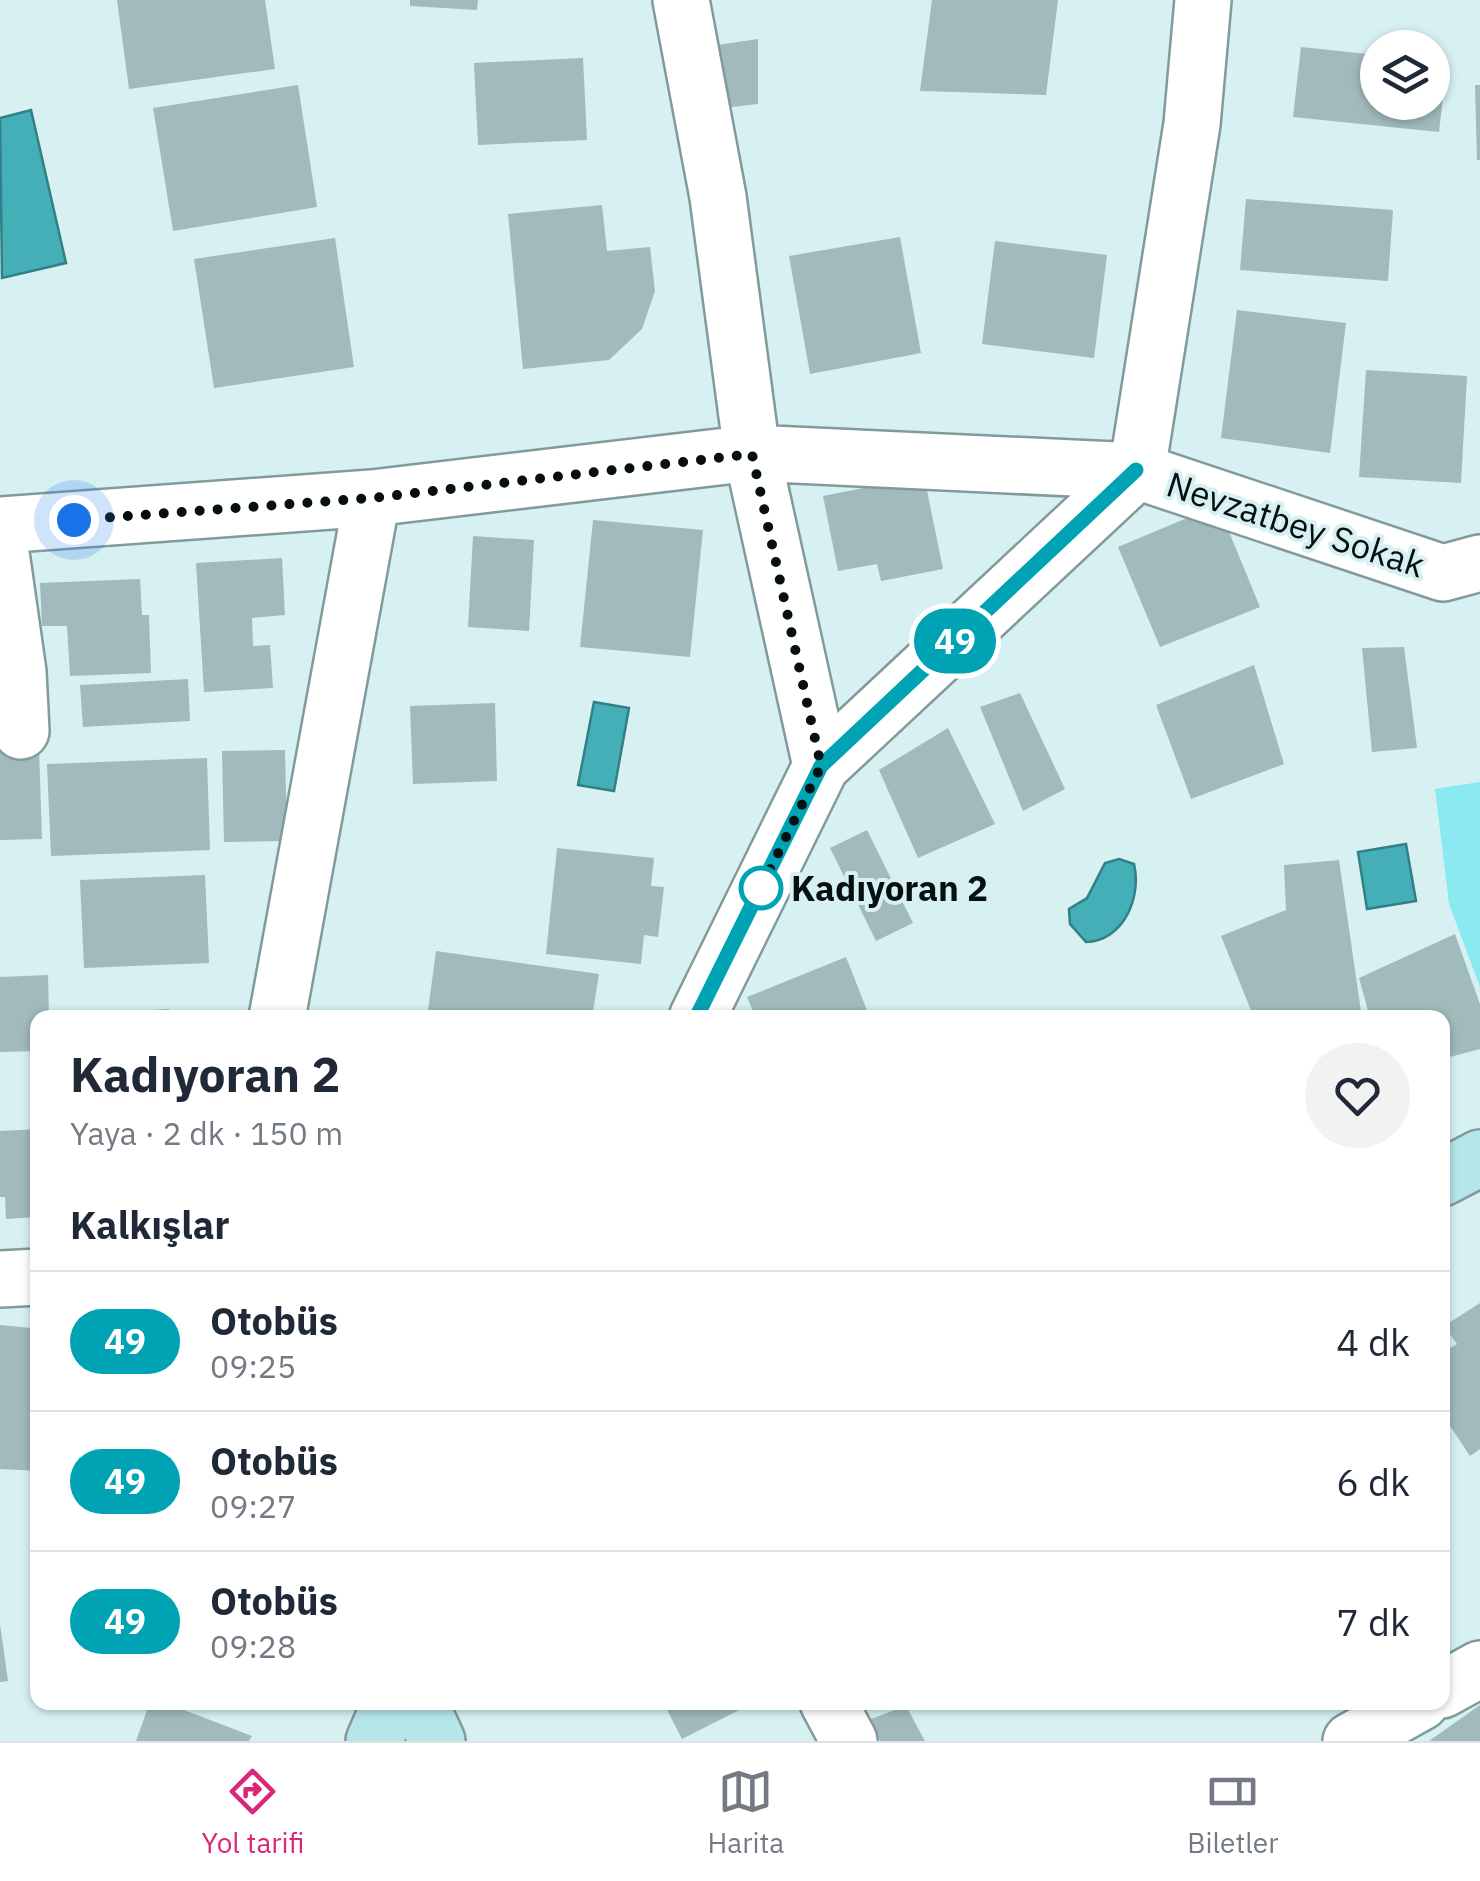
<!DOCTYPE html>
<html lang="tr">
<meta charset="utf-8">
<style>
:root{--surface:#fff;--page:#f2f2f3;--text:#1f2937;--muted:#747a83;--line:#e0e1e3;--accent:#db2777}
body{margin:0;font-family:"IBM Plex Sans",sans-serif;background:var(--page);color:var(--text);height:100vh;display:flex;flex-direction:column;font-size:38px;white-space:nowrap}
*{box-sizing:border-box;margin:0}
p{font-size:32px;color:var(--muted)}
.icon{flex:none;width:55px;height:55px;fill:none;stroke:currentColor;stroke-width:2;stroke-linecap:round;stroke-linejoin:round}
.map{position:relative;flex:1;overflow:hidden}
.details{position:absolute;left:30px;top:1010px;width:1420px;height:700px;display:flex;flex-direction:column;background:var(--surface);border-radius:20px;box-shadow:0 2px 8px #0004}
.details>*{flex:none}
.badge{padding:0 20px;border-radius:32px;font-size:35px;line-height:65px}
.buttons{position:absolute;left:1360px;top:30px;display:grid;gap:20px}
.buttons a{display:grid;place-items:center;width:90px;height:90px;border-radius:50%;background:var(--surface);box-shadow:0 2px 8px #0004;font-size:50px}
.you{position:absolute;width:50px;height:50px;margin:-25px;border:8px solid #fff;border-radius:50%;background:#1a73e8;box-shadow:0 0 0 15px #1a73e833}
.map>.badge{position:absolute;translate:-50% -50%;box-shadow:0 0 0 5px #fff}
h2{padding:0 40px;font-size:38px;line-height:90px}
.round{display:grid;place-items:center;flex:none;width:105px;height:105px;border-radius:52px;background:var(--page)}
.overview{display:flex;align-items:center;justify-content:space-between;height:170px;padding:0 40px}
h1{font-size:48px;font-weight:700;line-height:75px}
ul{padding:0;list-style:none}
li{display:flex;align-items:center;gap:30px;height:140px;padding:0 40px;border-top:2px solid var(--line)}
li div{flex:1}
li b{display:block;font-size:38px}
li em{font-style:normal}
li .badge{min-width:110px;font-weight:700;text-align:center}
.tabs{display:flex;justify-content:space-around;align-items:center;height:140px;border-top:2px solid var(--line);background:var(--surface);font-size:28px;color:var(--muted)}
.tabs a{display:grid;justify-items:center;gap:5px}
.tabs .on{color:var(--accent)}
.map>svg:first-child{display:block}
</style>
<div class="map">
<svg width="1480" height="1741" viewBox="0 0 1480 1741">
<rect width="100%" height="100%" fill="#d7f1f3"/>
<path fill="#8ae9f1" d="M1480 782V987L1449 904 1435 789Z"/>
<path fill="#45afb8" stroke="#327f86" stroke-width="2.5" d="M31 110 66 263 2 278 0 118Z
M594 702 629 708 614 791 578 785Z
M1406 844 1416 901 1367 909 1358 852Z
M1119 859 1134 864C1142 898 1123 941 1086 942L1070 924 1069 909 1087 898 1105 863Z"/>
<path fill="#a1babc" d="M117 0H265L275 69 129 89Z
M410 0H478L477 10 410 6Z
M932 0H1058L1046 95 920 91Z
M758 39V104L715 109 704 47Z
M1301 47 1378 55V102H1432V60L1447 62 1439 132 1293 117Z
M583 58 587 140 478 145 474 63Z
M298 85 317 207 173 231 153 108Z
M1475 85H1480V160H1477Z
M1246 199 1393 210 1388 281 1240 270Z
M602 205 607 251 650 247 655 291 642 329 609 360 523 369 508 214Z
M900 237 921 353 810 374 789 256Z
M335 238 354 367 214 388 194 259Z
M995 241 1107 255 1094 358 982 344Z
M1237 310 1346 323 1330 453 1221 438Z
M1366 370 1467 376 1461 483 1359 477Z
M924 476 943 569 881 581 877 564 838 571 823 496Z
M1218 505 1260 607 1160 647 1118 547Z
M593 520 703 530 690 657 580 647Z
M473 536 534 540 529 631 468 627Z
M282 558 285 615 252 618 253 646 270 645 273 688 204 692 196 563Z
M140 579 142 615H149L151 673 70 676 67 626H42L40 583Z
M1404 647 1417 748 1372 752 1362 648Z
M1254 665 1284 764 1191 799 1156 705Z
M188 679 190 721 83 727 80 685Z
M1020 693 1065 789 1023 811 980 707Z
M495 703 497 781 413 784 410 706Z
M948 728 995 824 918 858 879 770Z
M0 748H39L42 839 0 840Z
M285 750 287 841 224 842 222 751Z
M207 758 210 850 51 856 47 764Z
M867 830 913 923 876 941 830 848Z
M557 848 654 858 651 886 664 887 658 937 644 935 641 964 546 954Z
M1339 860 1362 1018H1254L1221 936 1286 910 1284 865Z
M205 875 209 963 84 968 80 880Z
M1455 934 1480 1004V1049L1442 1059V1018H1370L1359 978Z
M436 951 599 974 592 1018H427Z
M846 957 870 1018H756L747 997Z
M48 975 49 1018H38V1051L0 1052V977Z
M169 1009V1018H75V1014Z
M38 1129V1217L6 1219 5 1197H0V1131Z
M1480 1303V1449L1470 1456 1442 1414V1353L1457 1344 1444 1326Z
M0 1325 31 1328 38 1471 0 1469Z
M0 1624 8 1681 0 1682Z
M150 1702H163L252 1736 249 1741H136Z
M663 1702H755L682 1739Z
M1480 1705V1741H1429Z
M906 1706 925 1741H880L868 1720Z"/>
<g fill="none" stroke-linecap="round" stroke-linejoin="round">
<defs>
<path id="street" d="M681 0 718 197 752 453 821 766
M1137 471 1192 124 1203 0
M0 525 372 498 752 453 1137 471 1443 573 1480 563
M0 546 18 672 21 731
M277 1018 372 498
M697 1018 821 766 1137 471
M0 1279 38 1277
M1442 1690 1480 1669
M828 1702 849 1741
M1351 1741 1421 1702"/>
<path id="secondary" d="M1442 1178 1480 1158
M419 1702 437 1741
M374 1741 391 1702"/>
</defs>
<use href="#street" stroke="#829a9c" stroke-width="60"/>
<use href="#secondary" stroke="#829a9c" stroke-width="60"/>
<use href="#street" stroke="#fff" stroke-width="55"/>
<use href="#secondary" stroke="#b5e6e9" stroke-width="55"/>
</g>
<g fill="none" stroke-linecap="round" stroke-linejoin="round">
<defs>
<path id="line" d="M696 1018 821 766 1136 470"/>
</defs>
<use href="#line" stroke="#fff" stroke-width="22"/>
<use href="#line" stroke="#00a3b4" stroke-width="15"/>
<path stroke="#071011" stroke-width="10" stroke-dasharray="0 18" d="M74 520 372 498 752 454 821 766 759 892 761 888"/>
</g>
<circle fill="#fff" stroke="#00a3b4" stroke-width="5" cx="761" cy="888" r="20"/>
<g text-anchor="middle" dominant-baseline="central" stroke-width="8" stroke-linejoin="round" paint-order="stroke">
<g font-size="35" fill="#071011" stroke="#d7f1f3">
<text transform="translate(1296 524) rotate(18)">Nevzatbey Sokak</text>
</g>
<g font-size="35" font-weight="bold" fill="#071011" stroke="#d7f1f3" text-anchor="start">
<text x="791" y="888">Kadıyoran 2</text>
</g>
</g>
</svg>
<div class="buttons">
<a><svg class="icon" aria-label="layers" viewBox="0 0 24 24"><path d="M12 4l9 5-9 5-9-5zM3 14l9 5 9-5"/></svg></a>
</div>
<div class="you" style="left:74px;top:520px"></div>
<b class="badge" style="left:955px;top:641px;background:#00a3b4;color:#fff">49</b>
<section class="details">
<div class="overview"><div><h1>Kadıyoran 2</h1><p>Yaya · 2 dk · 150 m</p></div><a class="round"><svg class="icon" aria-label="heart" viewBox="0 0 24 24"><path d="M12 20l-8-8c-3-5 5-10 8-4 3-6 11-1 8 4z"/></svg></a></div>
<h2>Kalkışlar</h2>
<ul>
<li><span class="badge" style="background:#00a3b4;color:#fff">49</span><div><b>Otobüs</b><p>09:25</p></div><em>4 dk</em></li>
<li><span class="badge" style="background:#00a3b4;color:#fff">49</span><div><b>Otobüs</b><p>09:27</p></div><em>6 dk</em></li>
<li><span class="badge" style="background:#00a3b4;color:#fff">49</span><div><b>Otobüs</b><p>09:28</p></div><em>7 dk</em></li>
</ul>
</section>
</div>
<nav class="tabs">
<a class="on"><svg class="icon" aria-label="directions" viewBox="0 0 24 24"><path d="M12 3l9 9-9 9-9-9zM9 14v-3h6M13 9l2 2-2 2"/></svg>Yol tarifi</a>
<a><svg class="icon" aria-label="map" viewBox="0 0 24 24"><path d="M3 6l6-2 6 2 6-2v14l-6 2-6-2-6 2zM9 4v14M15 6v14"/></svg>Harita</a>
<a><svg class="icon" aria-label="tickets" viewBox="0 0 24 24"><path d="M3 7h18v10H3zM15 7v10"/></svg>Biletler</a>
</nav>
